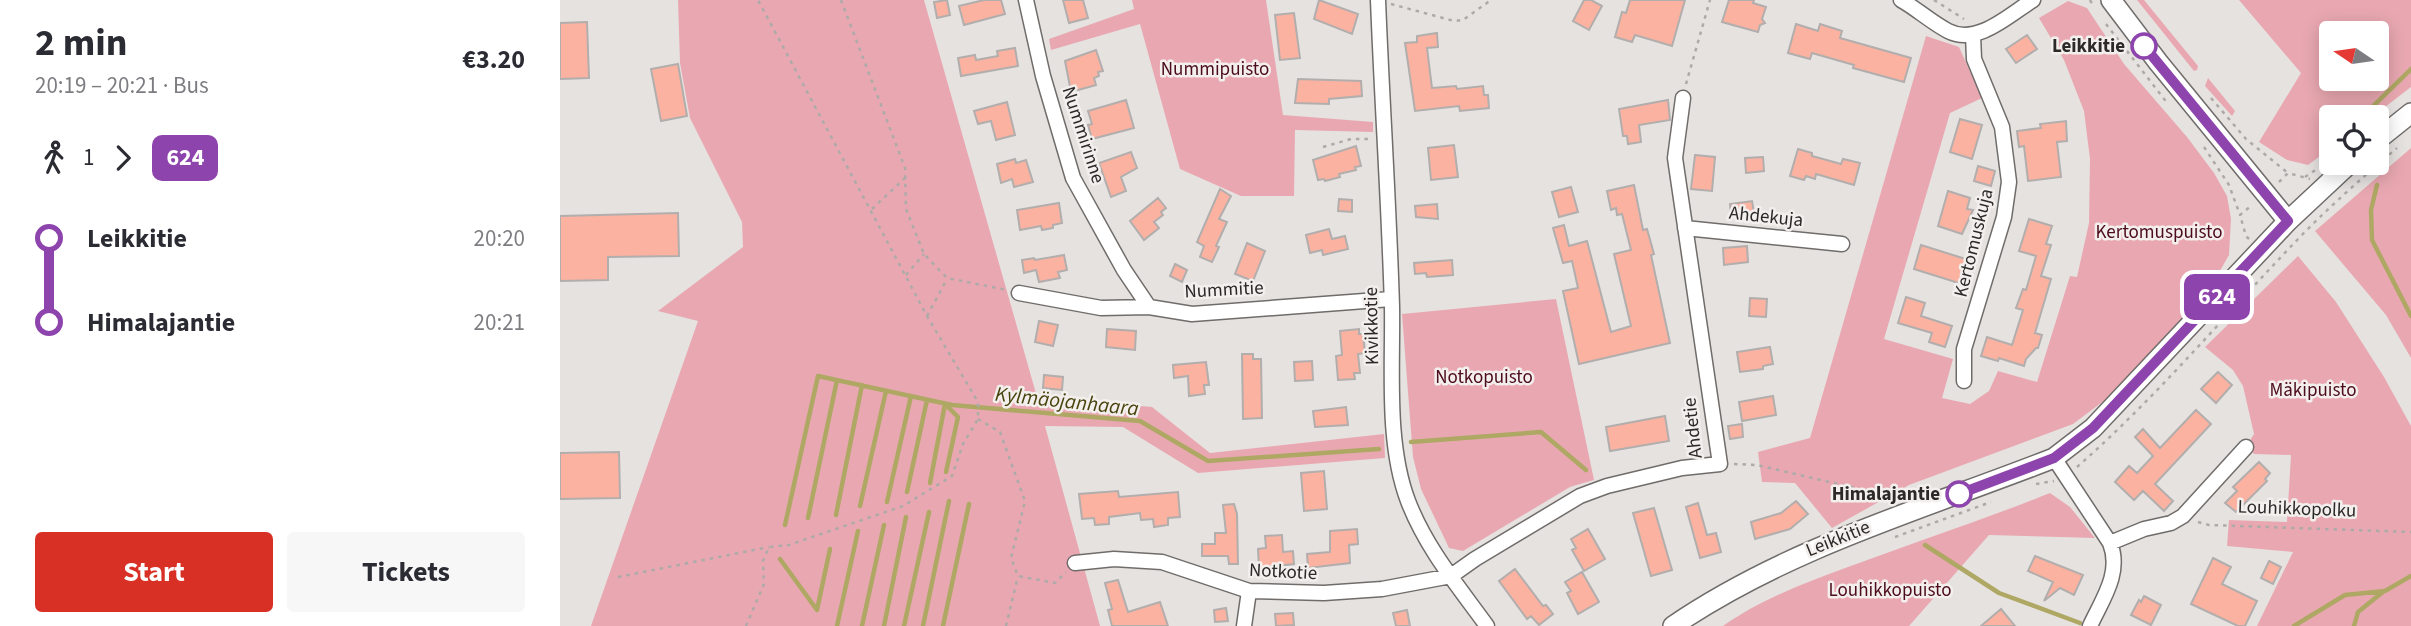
<!DOCTYPE html>
<meta charset="utf-8">
<style>
:root{--surface:#fff;--page:#f7f7f7;--text:#2b2b33;--muted:#7c7c81;--accent:#d93025}
body{margin:0;font-family:"Source Sans 3",sans-serif;background:var(--page);color:var(--text);height:100vh;display:flex;flex-direction:column;font-size:26px;white-space:nowrap}
*{box-sizing:border-box;margin:0}
p{font-size:23px;color:var(--muted)}
.icon{flex:none;width:38px;height:38px;fill:none;stroke:currentColor;stroke-width:2;stroke-linecap:round;stroke-linejoin:round}
.map{position:relative;flex:1;overflow:hidden}
.drawer{display:flex;flex-direction:column;background:var(--surface);width:560px}
.drawer>*{flex:none}
.badge{padding:0 14px;border-radius:10px;font-size:24px;line-height:46px}
.needle{width:46px;rotate:283deg}
.fabs{position:absolute;left:1759px;top:21px;display:grid;gap:14px}
.fabs a{display:grid;place-items:center;width:70px;height:70px;border-radius:7px;background:var(--surface);box-shadow:0 4px 18px #0003;font-size:35px}
.map>.badge{position:absolute;translate:-50% -50%;box-shadow:0 0 0 4px #fff}
.legs{display:flex;align-items:center;gap:10px;height:77px;padding:0 35px;font-size:23px}
.legs p{margin-inline-start:auto}
.overview{display:flex;align-items:center;justify-content:space-between;height:119px;padding:0 35px}
h1{font-size:38px;font-weight:700;line-height:52px}
.action{display:flex;gap:14px;margin-top:auto;padding:14px 35px}
.action a{flex:1;height:80px;border-radius:7px;background:var(--accent);color:#fff;font-size:28px;font-weight:700;line-height:80px;text-align:center}
.action a+a{background:var(--page);color:var(--text)}
ul{padding:0 35px;list-style:none}
li{display:flex;align-items:center;gap:24px;height:84px;font-size:26px}
li i{display:grid;place-items:center;width:10px;height:100%;margin:0 9px;background:currentColor}
li i::after{content:'';width:18px;height:18px;margin:-9px;border:5px solid;border-radius:50%;background:var(--surface)}
li p{margin-inline-start:auto}
li:first-child i{background:linear-gradient(#0000 50%,currentColor 0)}
li:last-child i{background:linear-gradient(currentColor 50%,#0000 0)}
main{display:flex;flex:1;min-height:0}
.map>svg:first-child{display:block}
</style>
<main>
<section class="drawer">
<div class="overview"><div><h1>2 min</h1><p>20:19 – 20:21 · Bus</p></div><b>€3.20</b></div>
<div class="legs"><svg class="icon" aria-label="walk" viewBox="0 0 24 24"><circle cx="13" cy="4" r="2"/><path d="M13 8l-2 6 4 7M11 14l-3 7M7 12l3-4h3l4 4"/></svg>1<svg class="icon" aria-label="forward" viewBox="0 0 24 24"><path d="M9 5l7 7-7 7"/></svg><b class="badge" style="background:#8e44ad;color:#fff">624</b></div>
<ul>
<li><i style="color:#8e44ad"></i><b>Leikkitie</b><p>20:20</p></li>
<li><i style="color:#8e44ad"></i><b>Himalajantie</b><p>20:21</p></li>
</ul>
<div class="action"><a>Start</a><a>Tickets</a></div>
</section>
<div class="map">
<svg width="1851" height="626" viewBox="0 0 1851 626">
<rect width="100%" height="100%" fill="#e6e2e0"/>
<path fill="#e9a8b1" fill-rule="evenodd" d="M118 0H364L477 397 592 407 650 453 824 434 825 458 638 473 563 427 485 426 540 626H31L138 321 98 311 183 247 182 222 130 118 120 63Z
M572 0H706L723 115 813 122V132L735 130 734 196H681L620 169 580 24 491 50 489 39 574 9Z
M1577 0H1584L1638 66 1637 70 1634 71Z
M1679 0H1851V87L1812 117H1771V148L1748 165 1727 160 1699 142 1741 73ZM1771 33H1816V79H1771Z
M1508 1 1527 8 1564 64 1627 137 1654 173 1667 196 1671 219 1669 255 1648 292 1549 397 1513 424 1349 485 1272 528 1235 483 1202 482 1198 452 1250 438 1366 36 1399 47 1422 98 1390 113 1324 339 1393 359 1382 398 1410 404 1429 391 1438 371 1477 382 1510 276 1517 277 1529 223 1530 159 1524 111 1504 60 1479 18Z
M1648 78 1675 111 1672 116 1645 86Z
M1851 148V358L1826 315 1755 231Z
M1738 256 1776 302 1824 377 1851 426V626H1697L1733 552 1667 546 1669 520 1727 522 1731 455 1694 454 1687 445 1694 434 1683 386 1673 370 1645 347Z
M996 299 1034 480 1010 487 903 551 889 548 861 489 853 457 842 314Z
M1490 493 1510 507 1535 538 1429 535 1349 626H1163C1201 599 1245 583 1288 567 1355 542 1423 520 1490 493Z"/>
<g fill="none" stroke-linecap="round" stroke-linejoin="round">
<path stroke="#aea864" stroke-width="4.5" d="M1802 117 1851 69
M1817 185 1811 210 1812 240 1851 316
M385 404 398 417 386 472
M851 442 981 432 1026 470
M370 483 385 404
M347 492 367 400
M327 502 351 396
M300 506 326 391
M276 515 302 385
M248 518 277 380
M225 525 258 376 392 405 580 421 648 461 819 449
M1365 545 1439 593 1520 623
M220 559 257 610 270 549
M277 626 298 531
M302 626 324 525
M324 626 346 517
M344 626 369 512
M363 626 389 501
M383 626 409 504
M1734 626 1785 595 1825 591 1851 576
M1794 626 1798 612 1824 591"/>
</g>
<path fill="#fbb2a0" stroke="#b2aead" stroke-width="2" d="M387 0 390 15 377 18 374 2Z
M424 0H441L445 14 404 25 399 6Z
M503 0H523L528 18 509 23Z
M759 0 798 14 792 34 754 19Z
M1024 0H1031L1042 6 1029 30 1013 21Z
M1070 0H1125L1112 46 1075 35 1072 42 1055 37 1062 12 1066 13Z
M1169 0H1194L1193 3 1206 7 1202 19 1205 23 1200 25 1198 32 1162 22Z
M734 13 740 58 720 60 715 15Z
M27 22 29 78 0 79V23Z
M1236 24 1258 31 1260 24 1282 31 1280 38 1351 58 1344 82 1293 68 1294 65 1252 53 1250 59 1228 53Z
M877 33 878 47 867 48 872 88 896 86 897 89 923 86 924 95H928L929 108 900 111 899 106 855 111 845 43 857 42V36Z
M1467 35 1477 49 1456 63 1446 49Z
M455 48 458 66 401 76 398 58 415 55 416 60 438 56 437 51Z
M536 50 543 71 538 72 539 76 534 78 536 85 511 92 505 61Z
M118 64 127 116 101 121 91 69Z
M738 79 801 81 802 96 769 99V104L735 103Z
M566 100 574 128 532 139 528 125 532 124 528 111Z
M1108 100 1110 120 1079 125 1081 142 1068 144 1067 136H1063L1059 109Z
M447 102 455 135 436 140 431 121 418 124 414 111Z
M1400 119 1422 125 1412 159 1390 152Z
M1506 121 1507 141 1497 142 1501 177 1468 181 1464 146 1459 147 1457 131 1481 128 1480 124Z
M894 145 898 177 871 180 868 148Z
M796 146 801 166 795 167 796 170 779 174 780 177 765 181 764 179 758 180 753 160Z
M1238 149 1252 153V156L1281 164 1283 159 1300 163 1294 185 1256 174 1255 179 1246 176 1244 180 1230 176Z
M571 152 577 168 561 177 566 191 551 197 539 163Z
M1135 155 1155 157 1152 191 1131 189Z
M1203 157 1204 171 1186 173 1185 158Z
M455 159 456 163 466 160 473 182 454 187 452 179 441 183 437 164Z
M1418 166 1435 171 1431 186 1414 181Z
M1074 185 1083 230 1087 229 1094 254 1091 255 1110 343 1019 364 1003 291 1018 288 1012 261 1003 263 993 228 1004 225 1009 246 1027 241 1051 332 1071 326 1054 254 1071 250 1062 214 1057 215 1056 208 1051 210 1047 191Z
M1011 187 1018 212 999 217 992 192Z
M660 189 671 196 659 219 667 222 656 246 659 247 652 262 640 257 644 246 637 242Z
M1388 191 1410 198 1407 209 1413 210 1402 234 1378 226Z
M598 198 606 208 601 212 603 215 594 222 599 228 584 240 570 221Z
M779 199 792 200V212L778 211Z
M1192 201 1194 213 1171 215 1170 204Z
M499 203 502 223 493 225V228L482 230 481 226 460 230 457 210Z
M877 204 878 219 856 217 855 206Z
M118 213 119 256 48 257V280L0 281V216Z
M1469 219 1492 226 1486 244 1491 245 1481 276 1491 279 1475 333 1482 335 1478 348H1476L1466 359 1464 366 1439 358 1438 361 1421 356 1427 337 1452 345 1463 310 1456 308 1463 289 1466 290 1476 256 1459 251Z
M769 229 772 239 785 236 788 249 763 255 762 250 750 253 746 235Z
M687 243 705 251 693 281 675 274Z
M1361 245 1412 261 1405 285 1354 269Z
M1187 246 1188 262 1164 265 1163 248Z
M504 255 507 270 498 272 500 278 479 282 476 270 464 273 462 260 474 258 475 260Z
M892 260 893 275 867 277 866 273 855 274 854 263Z
M615 264 627 270 622 282 610 276Z
M1346 297 1365 303 1361 316 1392 326 1385 347 1369 342 1372 333 1338 323Z
M1190 298 1207 299 1206 317 1189 316Z
M479 321 498 325 493 346 475 342Z
M547 329 576 331 575 350 546 347Z
M799 329V334H803L805 353 798 354 800 373H794L795 379 778 380 776 356 782 355 780 331Z
M1210 347 1213 364 1203 366V369L1180 372 1177 352Z
M682 354H693V359H701L702 418 683 419Z
M752 361 753 380 735 381 734 362Z
M646 362 649 385H644L645 394 629 396 628 376 614 378 613 365Z
M1658 372 1672 385 1656 403 1641 389Z
M484 375 503 377 502 390 483 388Z
M1213 396 1216 415 1182 421 1179 402Z
M786 407 788 425 755 427 753 411Z
M1636 410 1651 424 1595 484 1613 501 1604 511 1583 491 1574 500 1555 482 1569 466 1577 473 1593 456 1575 437 1583 429 1600 448Z
M1105 416 1109 441 1050 451 1046 427Z
M1182 424 1183 437 1170 439 1168 426Z
M59 452 60 498 0 499V453Z
M1699 462 1710 473 1705 479 1707 481 1676 512 1665 503 1677 491 1673 487Z
M764 471 767 509 744 511 741 473Z
M558 491 559 497 618 492 620 517 608 518V525L594 527 593 519 581 520 580 513 549 517V524L535 525 534 518 522 519 519 494Z
M1236 501 1248 514 1230 529 1195 539 1191 522 1221 513Z
M1138 503 1147 535 1156 533 1161 552 1140 558 1126 507Z
M674 504 677 514 678 564H669L668 556H642V544H655V533H666L663 505Z
M1094 508 1112 570 1091 576 1073 513Z
M797 529 798 544 789 545 790 563 748 568 747 554 770 552V531Z
M1028 529 1045 559 1024 571 1012 550 1016 548 1011 539Z
M722 535 723 552 733 551 734 564 699 568 698 549 706 548 705 536Z
M1475 556 1523 575 1514 595 1500 588 1484 601 1493 582 1468 571Z
M1653 558 1671 567 1662 584 1697 601 1685 626H1678L1631 604Z
M1709 561 1721 567 1713 584 1701 578Z
M955 569 983 606 986 605 993 614 979 625 971 616 967 619 939 581Z
M1022 572 1039 602 1018 614 1007 593 1011 591 1005 582Z
M558 580 568 612 600 602 608 626H552L548 610 552 609 545 583Z
M1584 596 1601 605 1591 625 1571 615 1579 600 1581 602Z
M666 608 668 621 655 622 654 610Z
M1441 609 1455 626H1421Z
M847 610 850 626H836L833 613Z
M733 613 734 625 716 626 715 614Z"/>
<g fill="none" stroke-linecap="round" stroke-linejoin="round">
<defs>
<path id="street" d="M466 0 483 76 513 178 564 270 589 307
M818 0C822 102 829 205 832 307 833 369 826 443 848 501 866 548 898 586 927 626
M1341 0C1357 9 1371 22 1388 31 1417 46 1449 15 1473 0
M1125 228 1282 244
M459 293 541 308 589 307 632 314 831 299
M1404 381V349L1444 217 1449 182 1442 127 1414 59 1413 35
M1494 458 1550 543C1562 573 1542 600 1530 626
M1550 543 1584 529 1611 523 1623 516 1686 447
M515 563 554 559 602 562 689 591 764 593 822 589 891 576 915 559 1020 496 1047 486 1122 468 1160 464 1115 158 1123 98
M684 626 689 591"/>
<path id="secondary" d="M1551 0 1598 62 1728 221
M1816 141 1851 113
M1113 626C1229 547 1364 509 1494 458L1533 428 1728 221 1790 163"/>
</defs>
<use href="#street" stroke="#6f6c6a" stroke-width="17"/>
<use href="#secondary" stroke="#6f6c6a" stroke-width="22"/>
<path stroke="#adaaa8" stroke-width="2.5" stroke-dasharray="3.5 5" stroke-linecap="butt" d="M281 0 345 168 346 209 364 254 387 278 447 290
M1374 0 1404 19
M1530 0 1534 7
M831 4 894 21 903 20 931 0
M1546 24 1608 104
M1126 84 1150 0
M1651 98 1686 139 1728 173
M763 147 791 139H811
M1644 147 1669 185 1680 215
M1745 177 1757 169
M1719 182 1728 173 1750 179
M312 209 345 178
M1689 239 1686 236 1680 215 1692 205
M346 275 364 254
M367 316 387 279
M418 419 440 432 465 501 451 558 458 576 495 583 506 572
M1174 464 1197 465 1329 496H1342
M1517 467C1597 397 1665 315 1739 238 1770 206 1803 177 1837 148
M1476 484 1494 481
M1638 522 1649 525 1851 532
M1335 537 1431 502
M58 577 209 547
M186 626 204 584 203 561 209 547 229 545 343 506 392 476 403 444 418 419V402L367 316 198 0
M446 626 458 576"/>
<use href="#street" stroke="#fff" stroke-width="14"/>
<use href="#secondary" stroke="#fff" stroke-width="19"/>
</g>
<g fill="none" stroke-linecap="round" stroke-linejoin="round">
<defs>
<path id="line-1" d="M1399 494 1494 458 1533 428 1728 221 1584 46"/>
</defs>
<use href="#line-1" stroke="#fff" stroke-width="16"/>
<use href="#line-1" stroke="#8e44ad" stroke-width="10"/>
</g>
<g fill="#fff" stroke="#8e44ad" stroke-width="3.5">
<circle cx="1584" cy="46" r="12"/>
<circle cx="1399" cy="494" r="12"/>
</g>
<g text-anchor="middle" dominant-baseline="central" stroke-width="5" stroke-linejoin="round" paint-order="stroke">
<g font-size="19" font-weight="bold" fill="#2b2a29" stroke="#f3efed" text-anchor="end">
<text x="1565" y="46">Leikkitie</text>
<text x="1380" y="494">Himalajantie</text>
</g>
<g font-size="19" fill="#4d0c1e" stroke="#f3efed">
<text x="655" y="69">Nummipuisto</text>
<text x="1599" y="232">Kertomuspuisto</text>
<text x="924" y="377">Notkopuisto</text>
<text x="1753" y="390">Mäkipuisto</text>
<text x="1330" y="590">Louhikkopuisto</text>
</g>
<g font-size="19" fill="#2b2a29" stroke="#f3efed">
<text transform="translate(523 135) rotate(72)">Nummirinne</text>
<text transform="translate(1206 217) rotate(6)">Ahdekuja</text>
<text transform="translate(1414 243) rotate(-76)">Kertomuskuja</text>
<text transform="translate(664 290) rotate(-3)">Nummitie</text>
<text transform="translate(812 326) rotate(-91)">Kivikkotie</text>
<text transform="translate(1133 428) rotate(-96)">Ahdetie</text>
<text transform="translate(1737 509) rotate(2)">Louhikkopolku</text>
<text transform="translate(1278 539) rotate(-22)">Leikkitie</text>
<text transform="translate(723 572) rotate(3)">Notkotie</text>
</g>
<g font-size="21" font-style="italic" fill="#48430d" stroke="#f3efed">
<text transform="translate(507 401) rotate(6)">Kylmäojanhaara</text>
</g>
</g>
</svg>
<div class="fabs">
<a><svg class="needle" viewBox="-14 -14 28 28"><path d="M0-13l5 13h-10z" fill="#e53935"/><path d="M0 13l5-13h-10z" fill="#7c7c81"/></svg></a>
<a><svg class="icon" aria-label="locate" viewBox="0 0 24 24"><circle cx="12" cy="12" r="6"/><path d="M12 2v4M12 18v4M2 12h4M18 12h4"/></svg></a>
</div>
<b class="badge" style="left:1657px;top:297px;background:#8e44ad;color:#fff">624</b>
</div>
</main>
